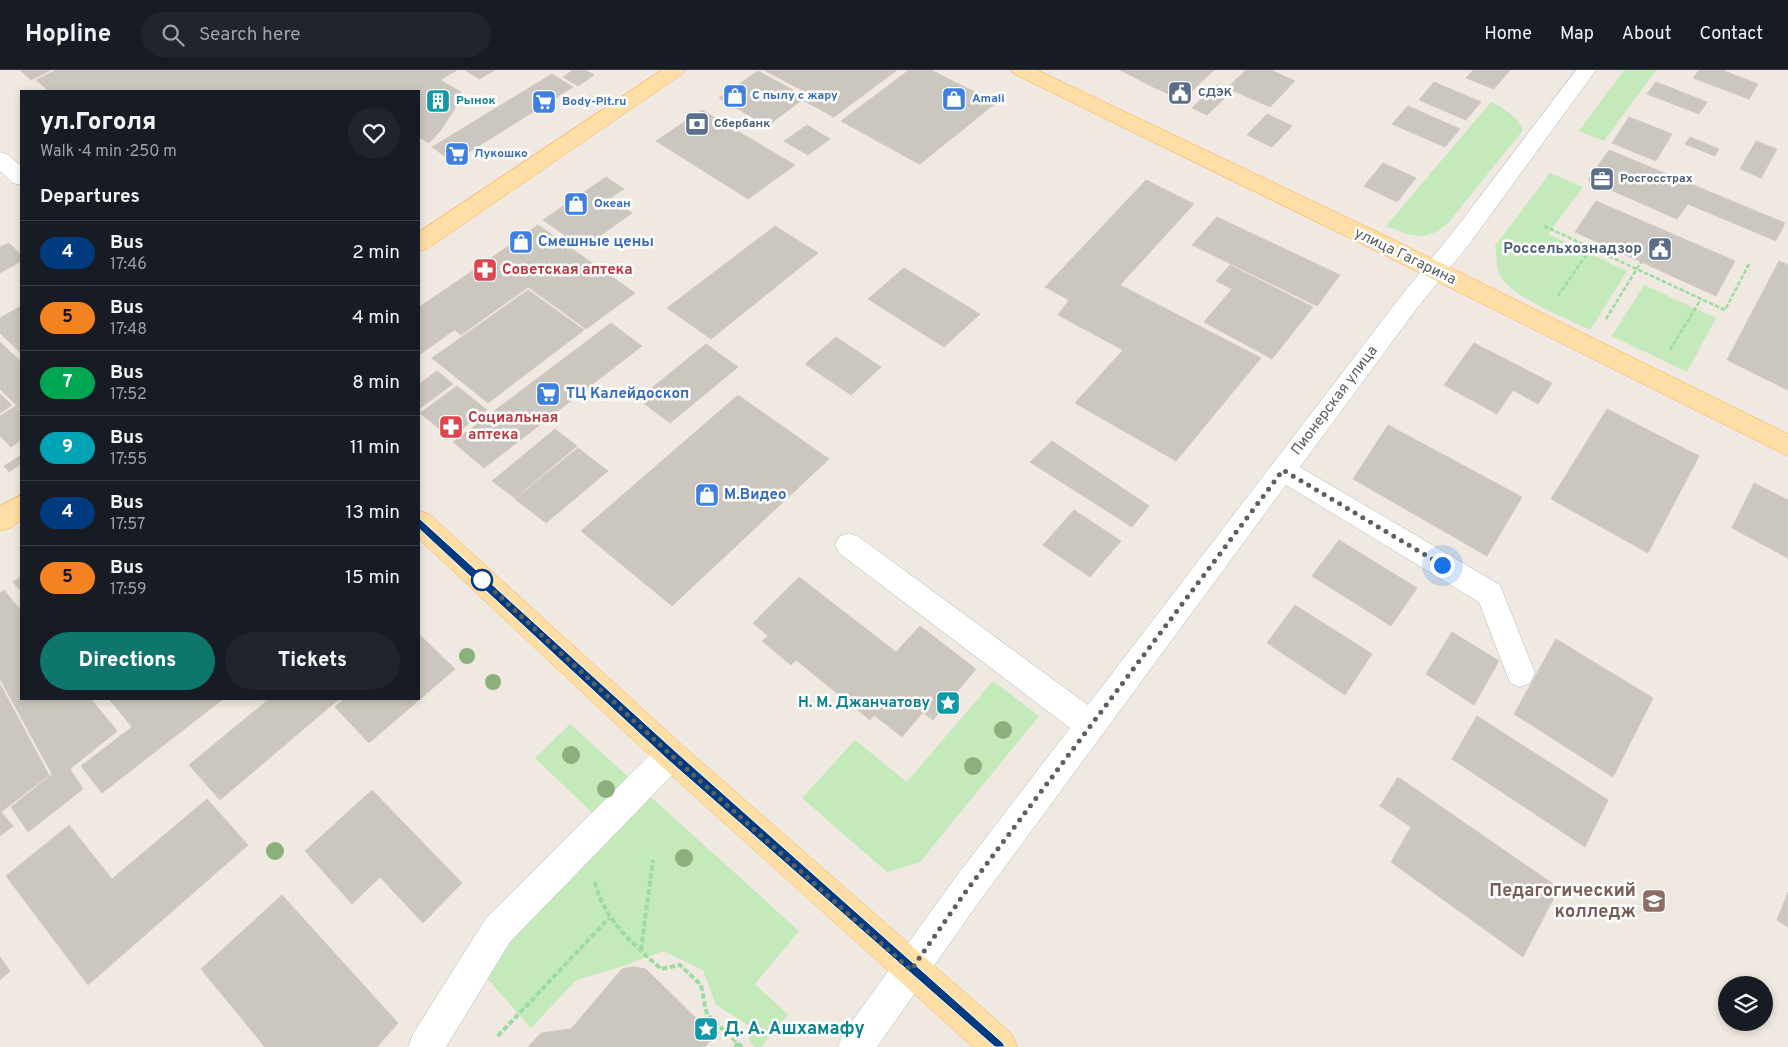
<!DOCTYPE html>
<meta charset="utf-8">
<style>
:root{--surface:#171b24;--page:#20242c;--text:#f1f3f6;--muted:#9ea1a6;--line:#363941;--accent:#0f766e}
body{margin:0;font-family:Overpass,sans-serif;background:var(--page);color:var(--text);height:100vh;display:flex;flex-direction:column;font-size:19px;white-space:nowrap}
*{box-sizing:border-box;margin:0}
p{font-size:16px;color:var(--muted)}
.icon{flex:none;width:28px;height:28px;fill:none;stroke:currentColor;stroke-width:2;stroke-linecap:round;stroke-linejoin:round}
.map{position:relative;flex:1;overflow:hidden}
.panel{position:absolute;left:20px;top:20px;width:400px;height:610px;display:flex;flex-direction:column;background:var(--surface);border-radius:0px;box-shadow:0 2px 8px #0003}
.panel>*{flex:none}
.badge{padding:0 10px;border-radius:16px;font-size:18px;line-height:32px}
.controls{position:absolute;left:1718px;top:906px;display:grid;gap:10px}
.controls a{display:grid;place-items:center;width:55px;height:55px;border-radius:50%;background:var(--surface);box-shadow:0 2px 8px #0003;font-size:25px}
.you{position:absolute;width:25px;height:25px;margin:-12px;border:4px solid #fff;border-radius:50%;background:#1a73e8;box-shadow:0 0 0 8px #1a73e833}
.map>.badge{position:absolute;translate:-50% -50%;box-shadow:0 0 0 2px #fff}
h2{padding:0 20px;font-size:19px;line-height:45px}
.round{display:grid;place-items:center;flex:none;width:52px;height:52px;border-radius:26px;background:var(--page)}
.overview{display:flex;align-items:center;justify-content:space-between;height:85px;padding:0 20px}
h1{font-size:24px;font-weight:800;line-height:38px}
.button{display:flex;gap:10px;margin-top:auto;padding:10px 20px}
.button a{flex:1;height:58px;border-radius:30px;background:var(--accent);color:#fff;font-size:20px;font-weight:800;line-height:58px;text-align:center}
.button a+a{background:var(--page);color:var(--text)}
ul{padding:0;list-style:none}
li{display:flex;align-items:center;gap:15px;height:65px;padding:0 20px;border-top:1px solid var(--line)}
li div{flex:1}
li b{display:block;font-size:19px}
li em{font-style:normal}
li .badge{min-width:55px;font-weight:700;text-align:center}
header{display:flex;align-items:center;gap:30px;box-sizing:border-box;height:70px;padding:0 25px;background:var(--surface);border-bottom:1px solid var(--line)}
header strong{font-size:24px}
nav{display:flex;gap:28px;margin-inline-start:auto;font-size:18px}
.search{width:350px;height:45px;background:var(--page);display:flex;align-items:center;gap:12px;box-sizing:border-box;padding:0 18px;border-radius:28px;color:var(--muted);font-size:19px}
.map>svg:first-child{display:block}
</style>
<header>
<strong>Hopline</strong>
<div class="search"><svg class="icon" aria-label="search" viewBox="0 0 24 24"><circle cx="10" cy="10" r="6"/><path d="M15 15l6 6"/></svg>Search here</div>
<nav><a>Home</a><a>Map</a><a>About</a><a>Contact</a></nav>
</header>
<div class="map">
<svg width="1788" height="977" viewBox="0 0 1788 977">
<rect width="100%" height="100%" fill="#efe9e1"/>
<path fill="#c4e9ba" d="M1624 0H1656L1604 71 1579 61Z
M1491 32C1503 38 1517 46 1523 60L1448 153C1425 173 1412 166 1386 156Z
M1550 103 1583 117 1548 164 1627 201 1590 260C1568 249 1507 226 1499 203 1496 194 1497 184 1495 176Z
M1644 215 1716 248 1687 302 1612 266Z
M993 611 1039 646 920 792 887 802 802 728 855 670 907 712Z
M570 654 799 861 755 914 788 945 761 977H754L749 970 750 956 716 935 703 900 663 881 617 898 576 910 531 958 477 897 598 748 535 688Z"/>
<path fill="#ccc6c0" stroke="#d4c9bf" d="M20 0H51L31 10Z
M56 0H457L440 10 461 22 454 40 440 61 429 73 419 67V21H49L36 10Z
M465 0H495L479 9Z
M573 0H585L594 5 578 16 563 7Z
M764 0H897L834 47 804 31 811 25Z
M909 0H930L995 32 919 94 841 51Z
M911 0H931L996 33 920 94 843 50Z
M1120 0H1169L1151 16Z
M1169 0H1214L1182 30 1151 16Z
M1246 0H1271L1295 11 1270 37 1227 18Z
M1473 0H1510L1494 19 1466 8Z
M1699 0H1722L1758 14 1749 29 1693 8Z
M758 1 806 27 767 56 719 28Z
M552 4 573 17 453 92 432 77Z
M1434 12 1481 32 1466 50 1419 30Z
M1656 12 1707 32 1699 44 1647 24Z
M1216 15 1231 22 1207 45 1192 38Z
M1408 36 1460 59 1445 77 1392 54Z
M702 40 795 95 748 129 656 71Z
M1267 44 1292 56 1272 77 1247 65Z
M1629 47 1672 64 1656 91 1612 73Z
M807 55 830 69 808 85 784 71Z
M1690 67 1719 79 1715 86 1685 74Z
M1756 71 1777 79 1761 108 1740 99Z
M1609 80 1785 153 1776 171 1688 134 1677 149 1588 110Z
M1383 93 1416 108 1397 132 1364 116Z
M606 107 624 119 610 128 632 143 583 178 543 150Z
M1146 110 1194 134 1120 215 1261 288 1176 391 1075 333 1123 280 1058 245 1069 230 1045 217Z
M1596 131 1735 191 1716 226 1575 162Z
M1217 147 1340 205 1317 236 1192 175Z
M538 155 635 223 586 259 490 189Z
M775 156 818 183 711 269 667 238Z
M9 173 21 185V191L0 203V177Z
M490 189 528 217 461 265 422 235Z
M1779 191 1788 195V320L1727 290Z
M1230 195 1313 237 1272 289 1204 252 1232 219 1216 211Z
M904 198 980 244 944 277 868 229Z
M528 220 584 260 488 333 432 288Z
M422 235 454 260 419 285V237Z
M21 236V283L0 263V248Z
M611 253 642 276 484 398 453 372Z
M836 267 881 297 851 325 805 294Z
M0 272 21 292V340L0 319Z
M1474 273 1552 313 1538 334 1513 320 1497 344 1444 315Z
M706 274 738 297 670 353 638 329Z
M437 301 453 314 419 339V314Z
M457 316 487 340 450 368 420 343Z
M0 324 12 335 0 343Z
M738 325 829 389 672 536 581 461Z
M16 336 21 342V370L11 377 0 366V346Z
M1607 339 1699 386 1648 483 1551 429Z
M1388 355 1522 427 1487 486 1353 409Z
M555 359 577 376 515 428 492 411Z
M1052 371 1149 436 1132 457 1030 392Z
M578 378 608 401 546 453 515 429Z
M21 385V394L9 402 4 396Z
M1754 413 1788 430V488L1732 458Z
M1074 440 1121 471 1090 507 1043 475Z
M1339 470 1417 518 1391 556 1312 506Z
M21 507V521L13 512Z
M799 507 896 582 920 556 976 599 933 650 923 642 902 667 874 645 870 650 796 590 791 595 762 571 768 566 753 553Z
M4 520 21 541V629H91L117 661 70 699 83 719 28 762 11 737 52 704 0 609V523Z
M1295 535 1372 584 1345 625 1267 573Z
M1452 562 1499 591 1474 635 1426 604Z
M421 566 455 599 369 673 335 637 344 629H419V567Z
M1556 569 1653 628 1613 707 1514 644Z
M0 614 49 705 1 742 13 756 0 766Z
M109 629H223L102 723 81 696 132 657Z
M269 629H339L220 730 189 695Z
M1477 646 1608 730 1585 777 1452 689Z
M1398 707 1559 818 1523 887 1391 792 1411 757 1380 736Z
M372 720 462 813 423 853 380 807 352 834 305 781Z
M207 729 248 775 88 915 6 806 69 755 112 809Z
M1788 822V857L1777 850Z
M282 825 398 953 377 977H265L201 899Z
M0 887 10 901 0 910Z
M633 897 646 899 714 966 705 977H528L541 963 571 959 622 899Z"/>
<g fill="none" stroke-linecap="round" stroke-linejoin="round">
<defs>
<path id="minor" d="M1576 0H1596L1470 173 1417 238 1300 397 1500 515 1535 603 1530 613 1520 617 1510 613 1479 532 1286 415 976 836 877 977H838L843 964 952 812 1070 658 839 483 835 475 839 467 849 463 859 467 1088 635 1401 226 1454 161Z
M0 82 7 84 21 96V115L13 113 0 101Z
M671 670 682 675 686 685 682 695 510 872 446 977H408L413 964 486 848 660 675Z"/>
<path id="major" d="M662 0H685L682 4 427 179 419 181V162Z
M1011 0H1037L1386 166 1788 364V386L1370 178 1014 4Z
M21 425V450L10 458 0 461V436Z
M419 441 429 444 682 675 1012 964 1017 977H973L660 695 419 469Z"/>
</defs>
<use href="#minor" stroke="#b2b7ba" stroke-width="1"/>
<use href="#major" stroke="#ffa84a" stroke-width="1"/>
<path stroke="#9cdca0" stroke-width="2.5" stroke-dasharray="4.5 2" stroke-linecap="butt" d="M1544 156 1725 240 1750 192
M1558 226 1591 178
M1606 249 1641 192
M1670 280 1701 229"/>
<path stroke="#9cdca0" stroke-width="4" stroke-dasharray="5.5 2.5" stroke-linecap="butt" d="M595 812C604 850 633 874 661 899L680 895 701 915 707 945 742 977
M641 880 653 790
M498 966 609 848
M735 977 738 973"/>
<use href="#minor" fill="#fff" fill-rule="evenodd"/>
<use href="#major" fill="#ffdfa6" fill-rule="evenodd"/>
</g>
<g fill="#8ab07c">
<circle cx="467" cy="586" r="8"/>
<circle cx="493" cy="612" r="8"/>
<circle cx="1003" cy="660" r="9"/>
<circle cx="571" cy="685" r="9"/>
<circle cx="973" cy="696" r="9"/>
<circle cx="606" cy="719" r="9"/>
<circle cx="275" cy="781" r="9"/>
<circle cx="684" cy="788" r="9"/>
</g>
<path fill="#003b80" stroke="#fff" d="M419 448 675 681 1003 973 1005 977H995L667 689 415 455V449Z"/>
<g fill="none" stroke-linecap="round" stroke-linejoin="round">
<path stroke="#5a6064" stroke-width="5" stroke-dasharray="0 9" d="M482 510 671 685 911 900 964 824 1283 400 1442 495"/>
</g>
<defs>
<symbol id="civic-square" viewBox="-11 -11 22 22"><rect x="-9" y="-9" width="18" height="18" rx="4" fill="#5c6f8a" stroke="#fff"/><path d="M-.6-6.5H3V-4.5H.6V-3L4-1V1h2V6H-6V1h2V-1L-.6-3ZM-1.2 2.5V6h2.4V2.5Z" fill="#fff"/></symbol>
<symbol id="shop-square" viewBox="-11 -11 22 22"><rect x="-9" y="-9" width="18" height="18" rx="4" fill="#3f7fe0" stroke="#fff"/><path d="M-5-2.5h2.3a2.7 3.5 0 0 1 5.4 0H5L5.5 6h-11ZM-1.5-2.5h3a1.5 2.3 0 0 0-3 0Z" fill="#fff"/></symbol>
<symbol id="building-square" viewBox="-11 -11 22 22"><rect x="-9" y="-9" width="18" height="18" rx="4" fill="#0f9aa8" stroke="#fff"/><path d="M-4-6H4V6H1V3H-1V6H-4ZM-2.5-4.3h1.7v1.8h-1.7ZM.8-4.3h1.7v1.8H.8ZM-2.5-1h1.7V.8h-1.7ZM.8-1h1.7V.8H.8Z" fill="#fff"/></symbol>
<symbol id="supermarket-square" viewBox="-11 -11 22 22"><rect x="-9" y="-9" width="18" height="18" rx="4" fill="#3f7fe0" stroke="#fff"/><path d="M-6-5.5h2.5l.6 2H6L4.5 2H-2.5L-4.4-4H-6ZM-1.5 3.2a1.3 1.3 0 1 0 .1 0ZM3 3.2a1.3 1.3 0 1 0 .1 0Z" fill="#fff"/></symbol>
<symbol id="bank-square" viewBox="-11 -11 22 22"><rect x="-9" y="-9" width="18" height="18" rx="4" fill="#5c6f8a" stroke="#fff"/><path d="M-6-4H6V4H-6ZM0-2.3a2.3 2.3 0 1 0 0 4.6a2.3 2.3 0 1 0 0-4.6Z" fill="#fff"/></symbol>
<symbol id="office-square" viewBox="-11 -11 22 22"><rect x="-9" y="-9" width="18" height="18" rx="4" fill="#5c6f8a" stroke="#fff"/><path d="M-6-3h4V-5.5h4V-3h4V5H-6ZM-1-4.5V-3h2v-1.5ZM-6 0V1H6V0Z" fill="#fff"/></symbol>
<symbol id="pharmacy-square" viewBox="-11 -11 22 22"><rect x="-9" y="-9" width="18" height="18" rx="4" fill="#e0444e" stroke="#fff"/><path d="M-2-6h4v4h4v4h-4v4h-4v-4h-4v-4h4Z" fill="#fff"/></symbol>
<symbol id="sight-square" viewBox="-11 -11 22 22"><rect x="-9" y="-9" width="18" height="18" rx="4" fill="#0f9aa8" stroke="#fff"/><path d="M0-6L1.8-2.2L6-1.7L2.9 1.2L3.7 5.4L0 3.3L-3.7 5.4L-2.9 1.2L-6-1.7L-1.8-2.2Z" fill="#fff"/></symbol>
<symbol id="university-square" viewBox="-11 -11 22 22"><rect x="-9" y="-9" width="18" height="18" rx="4" fill="#8d6e63" stroke="#fff"/><path d="M0-5L7-2L0 1L-7-2ZM-4 1L0 2.5L4 1V4Q0 6-4 4Z" fill="#fff"/></symbol>
</defs>
<g fill-rule="evenodd">
<use href="#civic-square" x="1166" y="9" width="28" height="28"/>
<use href="#shop-square" x="721" y="12" width="28" height="28"/>
<use href="#shop-square" x="940" y="15" width="28" height="28"/>
<use href="#building-square" x="424" y="17" width="28" height="28"/>
<use href="#supermarket-square" x="530" y="18" width="28" height="28"/>
<use href="#bank-square" x="683" y="40" width="28" height="28"/>
<use href="#supermarket-square" x="443" y="70" width="28" height="28"/>
<use href="#office-square" x="1588" y="95" width="28" height="28"/>
<use href="#shop-square" x="562" y="120" width="28" height="28"/>
<use href="#shop-square" x="507" y="158" width="28" height="28"/>
<use href="#civic-square" x="1646" y="165" width="28" height="28"/>
<use href="#pharmacy-square" x="471" y="186" width="28" height="28"/>
<use href="#supermarket-square" x="534" y="310" width="28" height="28"/>
<use href="#pharmacy-square" x="437" y="343" width="28" height="28"/>
<use href="#shop-square" x="693" y="411" width="28" height="28"/>
<use href="#sight-square" x="934" y="619" width="28" height="28"/>
<use href="#university-square" x="1640" y="817" width="28" height="28"/>
<use href="#sight-square" x="692" y="945" width="28" height="28"/>
</g>
<circle fill="#fff" stroke="#003b80" stroke-width="2.5" cx="482" cy="510" r="10"/>
<g text-anchor="middle" dominant-baseline="central" stroke-width="5" stroke-linejoin="round" paint-order="stroke">
<g font-size="12" font-weight="bold" fill="#4e5e75" stroke="#fff" text-anchor="start">
<text x="1198" y="23">СДЭК</text>
<text x="714" y="54">Сбербанк</text>
<text x="1620" y="109">Росгосстрах</text>
</g>
<g font-size="12" font-weight="bold" fill="#366cbe" stroke="#fff" text-anchor="start">
<text x="752" y="26">С пылу с жару</text>
<text x="972" y="29">Amali</text>
<text x="562" y="32">Body-Pit.ru</text>
<text x="474" y="84">Лукошко</text>
<text x="594" y="134">Океан</text>
</g>
<g font-size="12" font-weight="bold" fill="#0d838f" stroke="#fff" text-anchor="start">
<text x="456" y="31">Рынок</text>
</g>
<g font-size="15" font-weight="bold" fill="#366cbe" stroke="#fff" text-anchor="start">
<text x="538" y="172">Смешные цены</text>
<text x="566" y="324">ТЦ Калейдоскоп</text>
<text x="724" y="425">М.Видео</text>
</g>
<g font-size="15" font-weight="bold" fill="#4e5e75" stroke="#fff" text-anchor="end">
<text x="1642" y="179">Россельхознадзор</text>
</g>
<g font-size="15" fill="#5a6064" stroke="#fff">
<text transform="translate(1405 187) rotate(26)">улица Гагарина</text>
<text transform="translate(1335 331) rotate(-53)">Пионерская улица</text>
</g>
<g font-size="15" font-weight="bold" fill="#be3a42" stroke="#fff" text-anchor="start">
<text x="502" y="200">Советская аптека</text>
<text x="468" y="348">Социальная<tspan x="468" dy="17">аптека</tspan></text>
</g>
<g font-size="15" font-weight="bold" fill="#0d838f" stroke="#fff" text-anchor="end">
<text x="930" y="633">Н. М. Джанчатову</text>
</g>
<g font-size="18" font-weight="bold" fill="#785e54" stroke="#fff" text-anchor="end">
<text x="1636" y="821">Педагогический<tspan x="1636" dy="21">колледж</tspan></text>
</g>
<g font-size="18" font-weight="bold" fill="#0d838f" stroke="#fff" text-anchor="start">
<text x="724" y="959">Д. А. Ашхамафу</text>
</g>
</g>
</svg>
<div class="controls">
<a><svg class="icon" aria-label="layers" viewBox="0 0 24 24"><path d="M12 4l9 5-9 5-9-5zM3 14l9 5 9-5"/></svg></a>
</div>
<div class="you" style="left:1442px;top:495px"></div>
<section class="panel">
<div class="overview"><div><h1>ул.Гоголя</h1><p>Walk · 4 min · 250 m</p></div><a class="round"><svg class="icon" aria-label="heart" viewBox="0 0 24 24"><path d="M12 20l-8-8c-3-5 5-10 8-4 3-6 11-1 8 4z"/></svg></a></div>
<h2>Departures</h2>
<ul>
<li><span class="badge" style="background:#003b80;color:#fff">4</span><div><b>Bus</b><p>17:46</p></div><em>2 min</em></li>
<li><span class="badge" style="background:#f58220;color:#111">5</span><div><b>Bus</b><p>17:48</p></div><em>4 min</em></li>
<li><span class="badge" style="background:#00a651;color:#fff">7</span><div><b>Bus</b><p>17:52</p></div><em>8 min</em></li>
<li><span class="badge" style="background:#00a3b4;color:#fff">9</span><div><b>Bus</b><p>17:55</p></div><em>11 min</em></li>
<li><span class="badge" style="background:#003b80;color:#fff">4</span><div><b>Bus</b><p>17:57</p></div><em>13 min</em></li>
<li><span class="badge" style="background:#f58220;color:#111">5</span><div><b>Bus</b><p>17:59</p></div><em>15 min</em></li>
</ul>
<div class="button"><a>Directions</a><a>Tickets</a></div>
</section>
</div>
